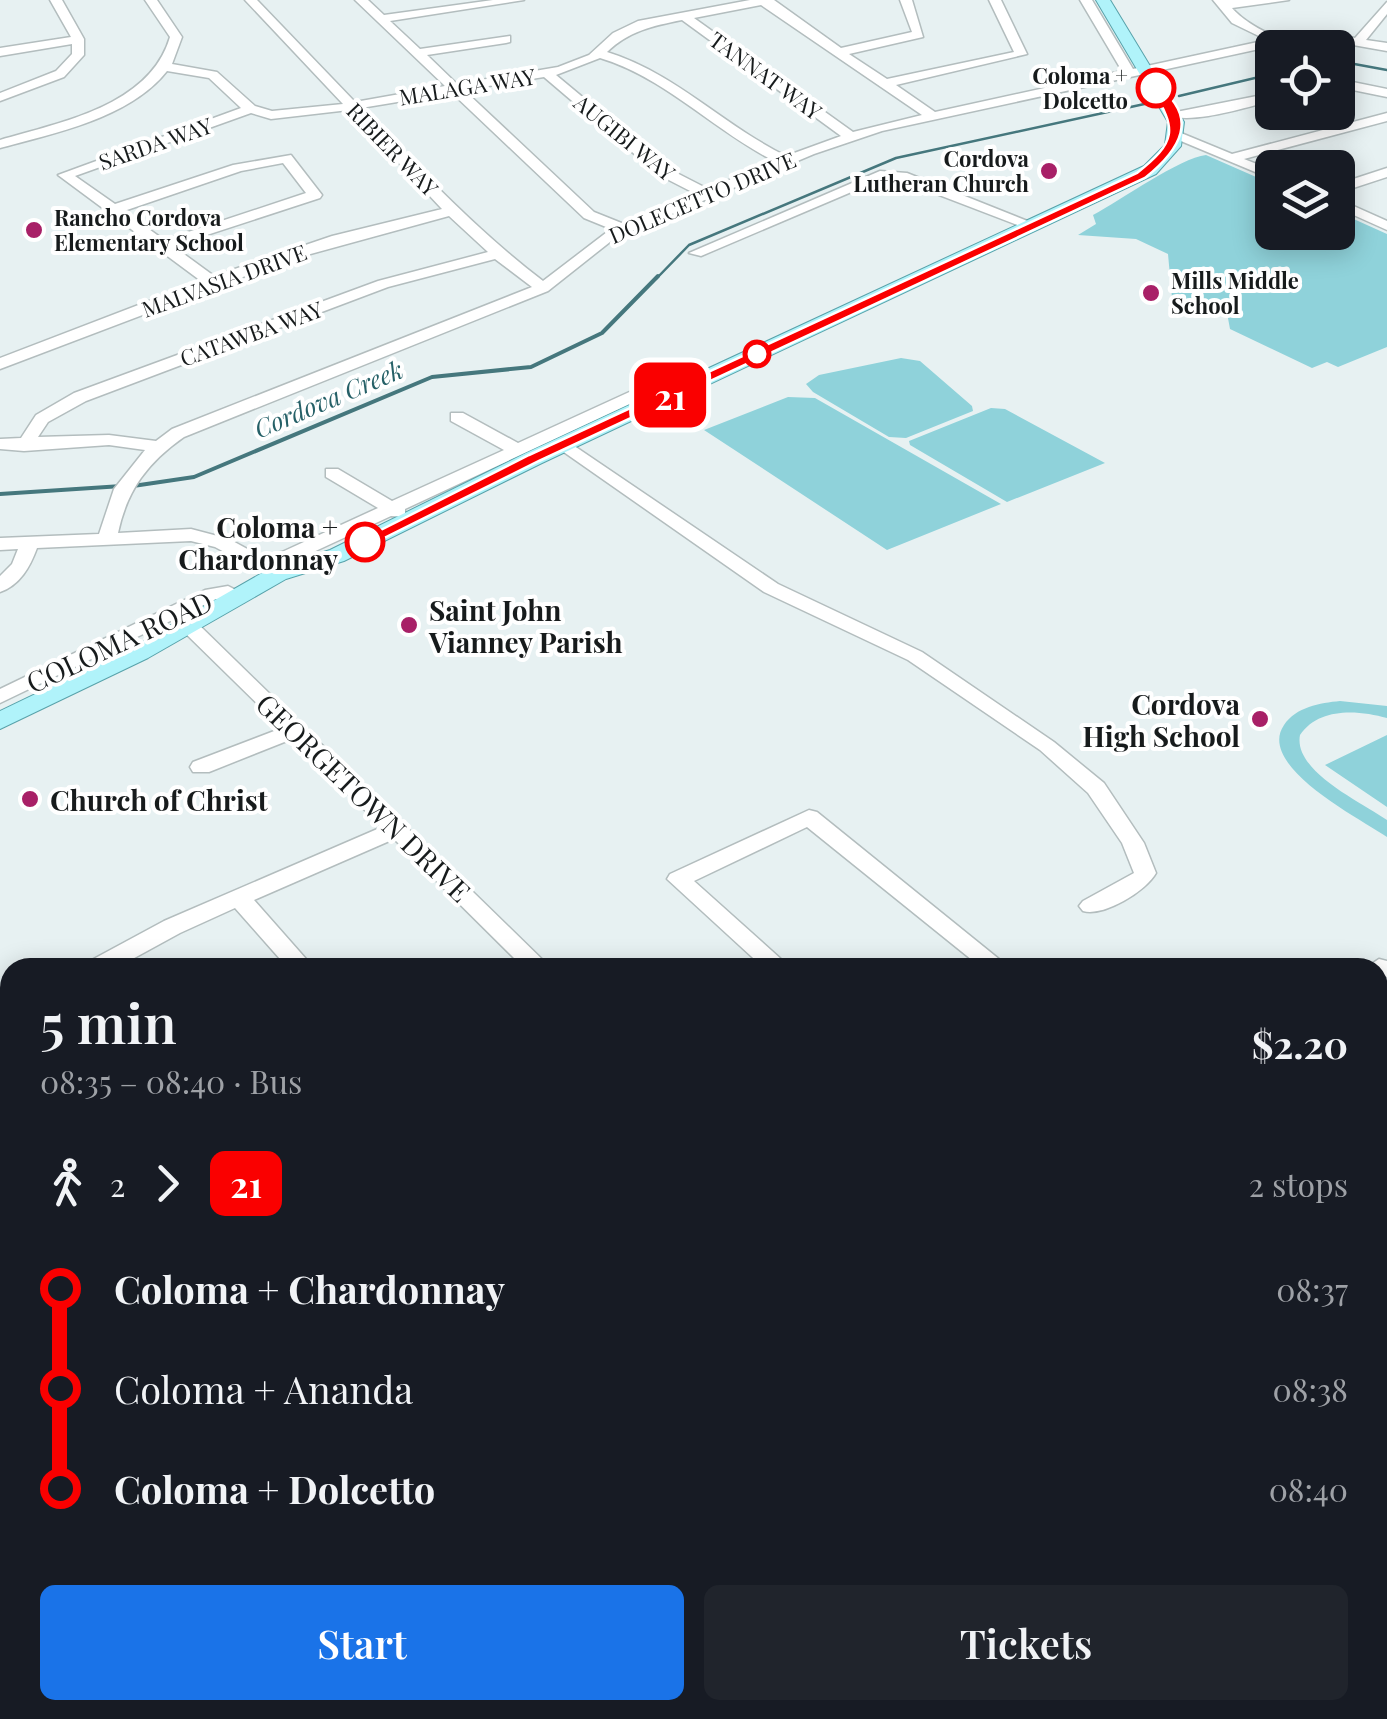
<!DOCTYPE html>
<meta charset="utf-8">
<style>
:root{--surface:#171b24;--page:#20242c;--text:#f1f3f6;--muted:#9ea1a6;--accent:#1a73e8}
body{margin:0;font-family:"Playfair Display",serif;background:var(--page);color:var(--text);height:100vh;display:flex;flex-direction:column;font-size:38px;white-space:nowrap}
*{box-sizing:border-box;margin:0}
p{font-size:32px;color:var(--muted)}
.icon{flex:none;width:55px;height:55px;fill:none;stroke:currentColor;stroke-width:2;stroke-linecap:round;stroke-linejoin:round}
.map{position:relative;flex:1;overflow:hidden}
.panel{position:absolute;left:0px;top:958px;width:1388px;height:762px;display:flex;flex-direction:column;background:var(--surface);border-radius:30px 30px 0 0;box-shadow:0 5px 25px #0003}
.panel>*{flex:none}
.badge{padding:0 20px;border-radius:15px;font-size:35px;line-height:65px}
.tools{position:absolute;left:1255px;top:30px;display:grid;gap:20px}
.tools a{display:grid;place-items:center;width:100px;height:100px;border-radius:15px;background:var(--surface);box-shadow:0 5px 25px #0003;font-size:50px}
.map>.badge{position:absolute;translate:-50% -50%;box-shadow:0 0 0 5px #fff}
.legs{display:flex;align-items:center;gap:15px;height:110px;padding:0 40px;font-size:32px}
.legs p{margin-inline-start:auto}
.head{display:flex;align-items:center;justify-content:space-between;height:170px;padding:0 40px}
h1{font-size:55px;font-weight:600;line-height:75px}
.primary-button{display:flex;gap:20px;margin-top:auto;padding:20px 40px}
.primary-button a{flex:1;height:115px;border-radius:15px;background:var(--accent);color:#fff;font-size:40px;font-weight:600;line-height:115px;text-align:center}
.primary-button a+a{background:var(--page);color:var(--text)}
ul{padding:0 40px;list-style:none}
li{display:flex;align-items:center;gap:35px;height:100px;font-size:38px}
li i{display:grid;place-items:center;width:15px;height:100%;margin:0 12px;background:currentColor}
li i::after{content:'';width:25px;height:25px;margin:-12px;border:8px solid;border-radius:50%;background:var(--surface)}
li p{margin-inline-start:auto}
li:first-child i{background:linear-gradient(#0000 50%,currentColor 0)}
li:last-child i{background:linear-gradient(currentColor 50%,#0000 0)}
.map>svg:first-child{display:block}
</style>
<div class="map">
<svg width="1387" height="1719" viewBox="0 0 1387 1719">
<rect width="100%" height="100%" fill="#e7f1f2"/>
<path fill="#8fd2da" d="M1206 155 1272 184V232H1338V212L1387 234V347L1338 367 1327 362 1312 368 1230 329 1225 302 1172 298 1168 254 1136 239 1078 235 1096 224 1093 215C1121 200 1180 158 1206 155Z
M901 358 920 361 972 406 973 411 906 438 889 437 813 392 806 384 819 375Z
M788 397 815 398 1001 504 887 550 704 430Z
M991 408 1005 409 1105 463 1007 502 910 445 909 441Z
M1340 701 1387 706V718C1358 710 1319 707 1300 735 1293 771 1361 802 1387 820V837C1359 818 1256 766 1284 725 1296 707 1320 703 1340 701Z
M1387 735V807L1325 765Z
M1387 1225V1719H1042L1050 1710H1378V1231Z"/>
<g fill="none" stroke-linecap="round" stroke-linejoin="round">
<path stroke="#45777d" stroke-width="2.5" d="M1338 61 1387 70
M1179 96 1272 74
M656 279 689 245 896 158 1149 103"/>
<path stroke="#45777d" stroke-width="4" d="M133 486 194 477 432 377 531 367 602 333 658 276
M0 494 122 486"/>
<defs>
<path id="minor" d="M50 0H62L84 39V55L64 77 0 101V93L56 71 72 54V44L0 56V48L71 37Z
M145 0H157L182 37 172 64 217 72 255 106 272 111 343 104 245 0H257L355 102 445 86 355 0H368L384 15 493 0H524L390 21 420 49 510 36V42L506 43 427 55 457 84 558 67 589 55 613 33 638 21 750 0H774L841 48 912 32 900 0H912L923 37 849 54 887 79 1014 52 989 0H1001L1027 54 896 85 935 112 1122 71 1080 0H1092L1133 69 1267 40 1232 23 1213 0H1289L1232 8C1241 19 1266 35 1281 37 1306 39 1330 33 1355 38L1387 2V14L1366 40 1387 43V51L1336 42H1291L882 131 814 154 615 238 548 291 184 437C148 462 127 490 118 533L191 529 229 539 260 556 282 552 378 508 326 477V469H338L392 501 504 450 451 421V413H463L518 443 673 372 713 375V381L681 380 405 509V517L391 516 294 561 276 565 281 570 279 574H265L215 547 191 541 37 548C30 567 20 585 0 592V576L12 564 18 549 0 550V538L99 534 114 489 145 450 109 445 24 451 0 449V439L21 438 36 415 74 393 378 281 488 252 449 216 285 261 0 369V358L201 281 58 175 241 108 209 78 167 71C130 118 55 133 0 148V140C61 122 150 106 170 37ZM761 5 922 115 853 132 694 18ZM682 20 841 136 786 156C723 125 675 73 607 52 629 31 652 26 682 20ZM600 58C666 78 713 130 774 161L708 189 669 169 556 75ZM544 77 659 175 696 194 624 224 594 212 464 90ZM452 93 584 218 611 229 543 281C476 230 419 169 361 108ZM349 110 442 209 332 236 214 276 173 246 320 198 322 195 291 155 233 165 115 204 75 176 251 113 271 119ZM283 163 306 193 164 240 124 211 241 171ZM495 259 532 287 172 429 156 441 109 435 38 437 48 422 86 401 388 287Z
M1338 79 1387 89V97L1338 87Z
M1272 93V101C1247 107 1188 126 1166 114Z
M1387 113V121L1244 159 1272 170V179L1169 136 1181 133 1232 154Z
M1387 168V177L1338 193V184Z
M880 171 907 173 1040 226 1028 229 900 180 882 179 701 256 689 253Z
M1338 199 1387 221V230L1338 208Z
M564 439 778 584 922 652 1054 742 1104 783 1144 843 1156 873C1146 891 1104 917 1083 911L1079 906 1083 901 1134 873 1122 843 1088 793 1040 750 908 660 764 592 558 448V440Z
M228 586 244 594V602L216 599 0 703V689L205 590Z
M189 620 196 622 551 968H524L394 839 254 900 314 968H288L235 908 180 933 116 968H84L88 962 164 921 382 827 292 739 209 772H193L190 767 193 762 282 728 182 630 179 626Z
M809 810 817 812 1010 968H982L807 827 694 881 791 968H764L667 879 670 874Z
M1379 959 1387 961V977L1378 975V968L1367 967Z
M10 1016V1040L0 1044V1020Z
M1387 1169V1192L1378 1195V1172Z
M0 1616 10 1620V1673L0 1669Z
M12 1710H46L50 1719H16Z
M361 1710H397L401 1719H365Z
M709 1710H788L784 1719H713Z
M974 1710H1014L1018 1719H978Z"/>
<path id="major" d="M1096 0H1110L1184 122 1181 146 1156 174 542 463 344 561 286 579 148 658 0 729V711L131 648 269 569 330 550 526 453 1144 166 1165 145 1168 122Z"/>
</defs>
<use href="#minor" stroke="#b3bdbe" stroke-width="3"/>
<use href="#major" stroke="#58a2aa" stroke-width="2"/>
<use href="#minor" fill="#fff" fill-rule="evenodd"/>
<use href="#major" fill="#b0f3fa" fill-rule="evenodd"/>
</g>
<path fill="#fa0000" stroke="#fff" stroke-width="2.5" d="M1156 85C1201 117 1180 150 1145 178L539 461 370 545 357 542 529 455 1137 173C1176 142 1178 130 1151 88Z"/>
<g fill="#fff" stroke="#fa0000" stroke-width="5">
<circle cx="1156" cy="88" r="18"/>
<circle cx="757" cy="354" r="12"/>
<circle cx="365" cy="542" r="18"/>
</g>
<g fill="#a82067" stroke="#fff" stroke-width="4">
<circle cx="1049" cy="171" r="10"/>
<circle cx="34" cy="230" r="10"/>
<circle cx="1151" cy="293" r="10"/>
<circle cx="409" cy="625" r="10"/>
<circle cx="1260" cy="719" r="10"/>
<circle cx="30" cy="799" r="10"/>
</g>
<g text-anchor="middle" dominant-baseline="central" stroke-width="8" stroke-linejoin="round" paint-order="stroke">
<g font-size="22" fill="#171b1c" stroke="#fff">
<text transform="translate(766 75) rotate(36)">TANNAT WAY</text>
<text transform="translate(467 86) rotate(-9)">MALAGA WAY</text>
<text transform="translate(625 137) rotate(39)">AUGIBI WAY</text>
<text transform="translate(155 143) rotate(-19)">SARDA WAY</text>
<text transform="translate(393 149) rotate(46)">RIBIER WAY</text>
<text transform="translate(702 197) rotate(-23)">DOLECETTO DRIVE</text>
<text transform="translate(224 280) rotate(-20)">MALVASIA DRIVE</text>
<text transform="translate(251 333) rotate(-20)">CATAWBA WAY</text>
</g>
<g font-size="22" font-weight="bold" fill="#171b1c" stroke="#fff" text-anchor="end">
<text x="1128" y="75">Coloma +<tspan x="1128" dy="25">Dolcetto</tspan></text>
</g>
<g font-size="22" font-weight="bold" fill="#171b1c" stroke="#fff" text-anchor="start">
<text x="1029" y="158" text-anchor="end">Cordova<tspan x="1029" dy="25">Lutheran Church</tspan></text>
<text x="54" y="217">Rancho Cordova<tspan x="54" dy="25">Elementary School</tspan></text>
<text x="1171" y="280">Mills Middle<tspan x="1171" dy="25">School</tspan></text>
</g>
<g font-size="25" font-style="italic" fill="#256067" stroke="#fff">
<text transform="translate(328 398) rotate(-23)">Cordova Creek</text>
</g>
<g font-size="28" font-weight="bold" fill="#171b1c" stroke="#fff" text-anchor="end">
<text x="338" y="526">Coloma +<tspan x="338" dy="32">Chardonnay</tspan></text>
</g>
<g font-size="28" font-weight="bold" fill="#171b1c" stroke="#fff" text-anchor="start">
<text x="429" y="609">Saint John<tspan x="429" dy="32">Vianney Parish</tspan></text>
<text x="1240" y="703" text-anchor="end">Cordova<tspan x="1240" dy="32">High School</tspan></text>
<text x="50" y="799">Church of Christ</text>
</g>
<g font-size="28" fill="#171b1c" stroke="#fff">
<text transform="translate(119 641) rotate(-25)">COLOMA ROAD</text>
<text transform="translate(364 797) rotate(44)">GEORGETOWN DRIVE</text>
</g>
</g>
</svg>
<div class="tools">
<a><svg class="icon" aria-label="locate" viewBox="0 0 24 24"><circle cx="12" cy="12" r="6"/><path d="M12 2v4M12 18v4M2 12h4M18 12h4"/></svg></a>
<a><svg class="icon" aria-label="layers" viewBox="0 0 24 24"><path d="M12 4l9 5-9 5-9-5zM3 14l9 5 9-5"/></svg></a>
</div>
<b class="badge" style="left:670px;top:395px;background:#fa0000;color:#fff">21</b>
<section class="panel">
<div class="head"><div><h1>5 min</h1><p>08:35 – 08:40 · Bus</p></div><b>$2.20</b></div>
<div class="legs"><svg class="icon" aria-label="walk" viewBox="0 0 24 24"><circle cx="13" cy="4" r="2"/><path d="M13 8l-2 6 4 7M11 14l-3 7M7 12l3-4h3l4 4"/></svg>2<svg class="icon" aria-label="forward" viewBox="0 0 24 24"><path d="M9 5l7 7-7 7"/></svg><b class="badge" style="background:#fa0000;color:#fff">21</b><p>2 stops</p></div>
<ul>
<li><i style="color:#fa0000"></i><b>Coloma + Chardonnay</b><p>08:37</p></li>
<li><i style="color:#fa0000"></i><span>Coloma + Ananda</span><p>08:38</p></li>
<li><i style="color:#fa0000"></i><b>Coloma + Dolcetto</b><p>08:40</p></li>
</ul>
<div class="primary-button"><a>Start</a><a>Tickets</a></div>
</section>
</div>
